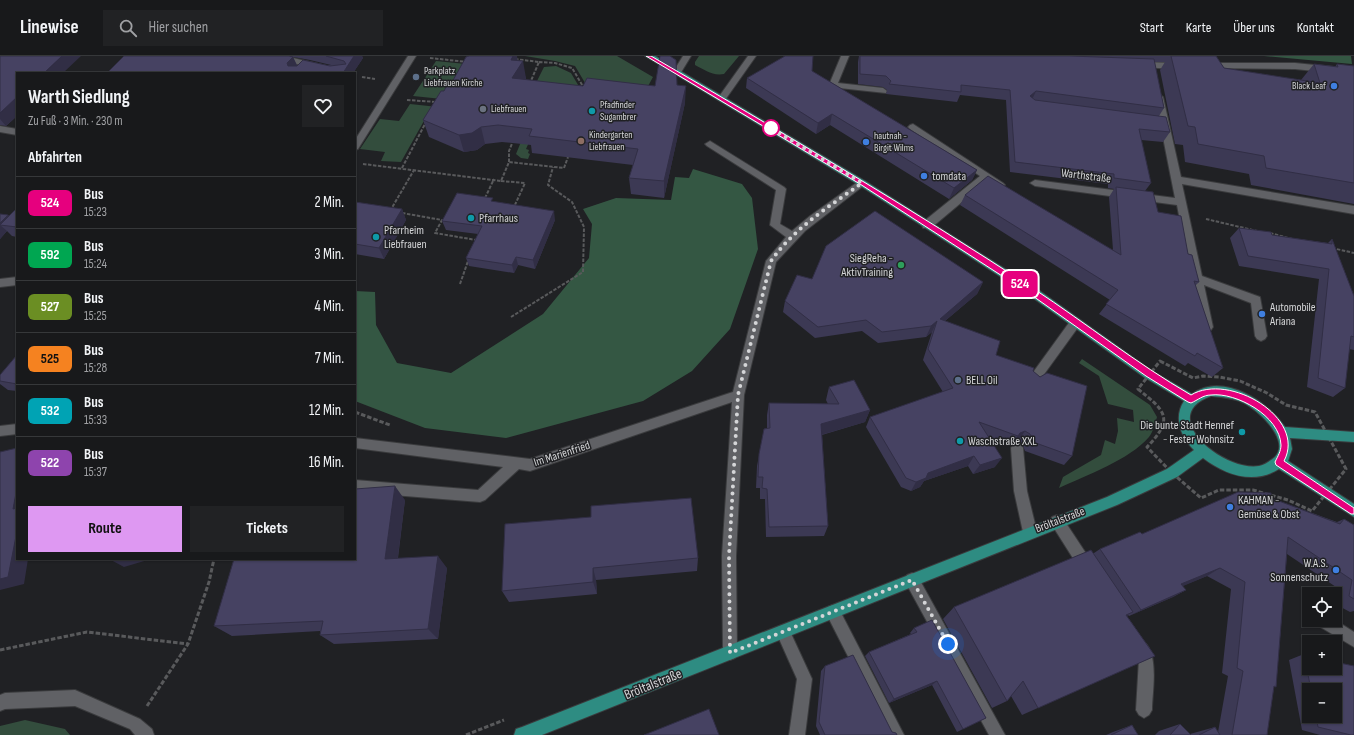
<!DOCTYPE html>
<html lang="de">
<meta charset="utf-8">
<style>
:root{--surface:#18191b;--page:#212224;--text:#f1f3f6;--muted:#9fa0a3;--line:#36383a;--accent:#de98f2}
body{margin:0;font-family:"Sofia Sans Condensed",sans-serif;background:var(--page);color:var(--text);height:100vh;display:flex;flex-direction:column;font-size:15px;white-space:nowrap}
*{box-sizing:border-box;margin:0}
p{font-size:13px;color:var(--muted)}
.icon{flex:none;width:22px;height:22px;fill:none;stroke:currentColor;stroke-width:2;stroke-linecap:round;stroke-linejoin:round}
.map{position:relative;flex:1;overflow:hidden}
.details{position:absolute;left:16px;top:16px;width:340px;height:488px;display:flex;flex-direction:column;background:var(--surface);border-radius:0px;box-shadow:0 1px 3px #0004,0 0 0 1px var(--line)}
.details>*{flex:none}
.badge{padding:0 8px;border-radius:6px;font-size:14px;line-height:26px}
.buttons{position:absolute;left:1302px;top:531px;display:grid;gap:8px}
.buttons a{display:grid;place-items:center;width:40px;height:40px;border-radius:0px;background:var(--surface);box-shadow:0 1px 3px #0004,0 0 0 1px var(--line);font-size:20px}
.you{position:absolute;width:20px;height:20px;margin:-10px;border:3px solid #fff;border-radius:50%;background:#1a73e8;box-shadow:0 0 0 6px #1a73e833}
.map>.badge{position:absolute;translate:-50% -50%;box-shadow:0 0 0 2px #fff}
h2{padding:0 12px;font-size:15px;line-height:36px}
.round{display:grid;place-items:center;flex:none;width:42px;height:42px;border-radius:0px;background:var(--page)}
.overview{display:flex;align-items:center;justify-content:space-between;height:68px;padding:0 12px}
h1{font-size:19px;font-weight:700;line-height:30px}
.primary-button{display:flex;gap:8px;margin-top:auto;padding:8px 12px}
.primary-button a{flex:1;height:46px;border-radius:0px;background:var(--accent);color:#111;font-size:16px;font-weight:700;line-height:46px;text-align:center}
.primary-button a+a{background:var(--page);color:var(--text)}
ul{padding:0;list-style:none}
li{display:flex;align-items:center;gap:12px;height:52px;padding:0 12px;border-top:1px solid var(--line)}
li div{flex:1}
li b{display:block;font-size:15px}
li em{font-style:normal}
li .badge{min-width:44px;font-weight:700;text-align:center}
header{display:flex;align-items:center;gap:24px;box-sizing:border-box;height:56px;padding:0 20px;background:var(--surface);border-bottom:1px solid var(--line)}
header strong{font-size:19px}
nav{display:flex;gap:22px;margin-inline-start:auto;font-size:14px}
.search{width:280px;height:36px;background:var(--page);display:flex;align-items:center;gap:10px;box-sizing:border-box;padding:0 14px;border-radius:0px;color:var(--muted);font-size:15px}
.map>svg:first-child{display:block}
</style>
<header>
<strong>Linewise</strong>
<div class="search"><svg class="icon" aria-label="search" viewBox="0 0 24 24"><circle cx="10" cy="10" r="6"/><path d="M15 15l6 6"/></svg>Hier suchen</div>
<nav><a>Start</a><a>Karte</a><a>Über uns</a><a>Kontakt</a></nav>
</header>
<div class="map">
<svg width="1354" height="679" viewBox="0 0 1354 679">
<rect width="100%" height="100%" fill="#202124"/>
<path fill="#334d3d" d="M525 0H617L653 21 641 43 591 37 575 10 555 5Z
M699 0H739L724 18C712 20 705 14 695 9V6Z
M436 5 466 8 442 43 413 40Z
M556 10 571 17 584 39 530 84 526 93 529 94 528 97 530 98 528 103 521 102 516 98 538 44 532 35 544 11Z
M410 48 438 51 425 63 401 106 381 105 385 96 360 93 380 63 399 65Z
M1082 303 1150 349 1157 361C1155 368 1153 376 1149 381 1129 404 1087 419 1059 432L1063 421 1101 399 1105 384 1115 388 1118 375 1117 362 1134 366 1133 354 1108 348 1099 320 1079 307Z
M25 664 65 673 70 679H0V670Z"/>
<path fill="#345743" d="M1264 0H1351L1352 8Z
M693 113 742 128 752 142 758 193 730 273 692 315 643 345 506 382 425 372 355 345V235L375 236 376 269 397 307 451 317 543 258 589 202 592 168 583 153 616 142 671 144 675 121 689 122Z"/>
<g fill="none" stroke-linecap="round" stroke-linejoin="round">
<defs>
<path id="minor" d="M271 0H285L347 15 348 17H334L272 2Z
M408 0H416L358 93 355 94V84Z
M683 0H691L680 18H674L673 16Z
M748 0H756L725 44H719L718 42Z
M841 0H849L838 27 883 32 887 35 886 37 830 31 829 29Z
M1140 6 1178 7 1182 10 1178 13 1137 11 1136 9 1137 7Z
M1206 7H1295L1354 13V19L1295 13 1203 12 1202 10 1203 8Z
M1159 38 1163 41 1181 121 1354 150V158L1182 128 1202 220 1260 241 1267 280 1265 283 1261 285 1257 283 1255 280 1251 247 1204 229 1213 271 1211 274 1207 275 1203 274 1191 222 1177 149 1035 130 1030 127 1035 124 1175 142 1155 41Z
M913 68 1003 127 1005 129 1003 131H997L987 125 931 172H923L922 169 923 166 980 120 910 73 908 71 910 69Z
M0 70 17 73V79L0 76Z
M710 85 784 131 786 133 780 168 792 175 810 160 859 125 862 124 867 127 805 175 776 206 744 339 736 500 737 597 735 602 730 604 725 602 723 597 722 500 732 346 530 415 519 413 485 444 480 446 355 436V424L478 434 503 411 355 392V382L530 403 733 336 766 205 786 181 770 169 776 134 707 90 705 88Z
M17 221V229L0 231V223Z
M1075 263 1079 264 1081 267 1079 270 1037 328 1033 330 1029 328 1027 325 1029 322 1071 264Z
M17 368V378L0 380V370Z
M1017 386 1021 388 1023 392 1027 435 1037 476 1035 480 1030 482 1025 480 1023 476 1014 435 1011 392 1013 388Z
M1057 459 1062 461 1093 508 1095 513 1093 518 1088 520 1083 518 1052 469 1050 465 1052 461Z
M912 517 917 519 1005 679H989L907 529 905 524 907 519Z
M833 549 838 551 904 679H888L828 561 826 556 828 551Z
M1315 564H1335L1354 576V591L1317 569Z
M783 569 788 571 812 623 805 679H789L797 623 776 576 778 571Z
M1139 583C1161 592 1152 635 1152 654L1149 659 1144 662 1139 659 1136 654 1139 603 1132 590 1134 585Z
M75 634 140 663 152 673 154 679H135L130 673 75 650 5 653 0 655V639L5 637Z"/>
<path id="major" d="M645 0H655L865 125 1037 233 1152 315 1192 338C1223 316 1267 345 1285 371L1354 376V386L1290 382 1292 393 1288 405 1354 448V461L1279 413C1254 429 1225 419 1203 402L1177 421 1117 449 542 679H514L516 673 522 671 1107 441 1167 413 1194 394C1181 381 1173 362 1184 345L1144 321 1029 239 859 129ZM1211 340C1222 341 1234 342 1244 347 1258 354 1291 384 1275 401 1270 405 1265 409 1259 410 1224 416 1155 360 1211 340Z"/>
</defs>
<use href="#minor" stroke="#3a3b3d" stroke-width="2"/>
<use href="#major" stroke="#3a3b3d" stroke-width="2"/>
<path stroke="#595a5c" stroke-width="2" stroke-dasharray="3.5 1.5" stroke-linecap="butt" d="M430 2 467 6
M515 3 539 6 530 27
M539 6 555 7 572 12 584 32
M362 21 375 23
M407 44 436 46
M509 106V95L513 85
M363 108 501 125 509 106 564 112 568 101
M402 112 426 66
M501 125 525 127 514 151
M485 142 494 123
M390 155 414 114
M402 157 442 164 435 177 476 184 475 185
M1206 163 1257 175
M1270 177 1292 183
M1332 192 1354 197
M460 228 468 205
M511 261 583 216 584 171 572 146 548 129 553 111"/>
<path stroke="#595a5c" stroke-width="3" stroke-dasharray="4.5 2" stroke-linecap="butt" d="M1160 305 1193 322 1203 320 1219 321 1240 325 1267 337 1286 349 1315 356 1346 413 1312 455 1288 444 1253 434H1219L1201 442 1172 417 1147 391C1175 362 1165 355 1138 333Z
M355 356 390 369
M0 594 87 576 188 588
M147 650 188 588 209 526 214 503
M466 679 504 664"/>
<use href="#minor" fill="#606165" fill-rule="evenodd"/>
<use href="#major" fill="#2e8c82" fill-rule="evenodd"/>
</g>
<path fill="#3c3954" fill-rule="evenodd" d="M0 0 17 17V60L6 70 0 69Z
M124 0H362L363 2 353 17H107ZM293 1 310 4 331 9H297Z
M859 0H1216L1224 12 1301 24 1314 8 1335 11 1337 8 1354 10V148L1251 129 1249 118 1185 106 1183 89 1175 88 1160 14 1165 6H1154L1164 52 1159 60 1170 76 1163 86 1141 84 1151 127 1145 135 1158 156 1188 198 1199 226 1195 230 1223 312 1212 321 1188 307 1185 310 1099 258 1110 244 960 149 965 139 1113 194 1109 141 1114 133 1108 132V128L1010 116 1006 44 960 39 957 46 886 38 887 34 883 31 858 28V6Z
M518 5 526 22 525 24 583 30H655L677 29 685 47 664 142 631 138 629 122 633 109 532 97 531 89 502 86 485 88 477 94 464 96 429 81 423 64 444 35 452 26Z
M812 15 977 114 972 124 949 143 830 69 816 78 746 32 747 22Z
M355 146 402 153 406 164 384 203 355 198Z
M494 146 555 164 535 213 518 209 514 217 469 210 466 202 478 178 446 174 442 165Z
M17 152V181L12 180 7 175 0 183V158L8 159 9 160Z
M1239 172 1272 179 1328 187 1332 183 1354 240V294L1349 293 1345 332 1333 341 1307 331 1319 223 1239 210 1230 182Z
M812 223 983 226 977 238 945 265 996 299 1033 315 1072 400 1064 409 1025 395 1022 387 1018 385 1013 386 1010 390 989 382 995 411 973 418 968 410 924 425 920 431 911 435 901 431 866 371 870 361 943 336 923 304 932 276 926 281 878 287 862 275 815 282 783 256 785 245Z
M17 299V335L8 334 0 328V319Z
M829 331 870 354 865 366 822 379 828 470 824 480 766 481 765 443H760V432H756L757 410 764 373 767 372V359L769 347 828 348 826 344Z
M1271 442 1337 466 1344 463 1354 469V555L1350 556 1335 548V538H1334L1336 531 1287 498 1276 631H1274L1267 679H1155L1159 675 1180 668 1190 678 1215 671 1218 676 1228 620 1222 617 1231 533 1207 520 1182 530 1186 534 1173 541 1129 560 1128 559 1127 560 1155 600 1022 659 1011 640 1007 645 992 652 943 563 954 551 1094 497 1100 493 1142 478Z
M405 444 398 502 447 512 438 583 334 588 320 579V575L232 580 214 570 355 503Z
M505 468 698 502 697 515 596 524 597 538 509 546 502 535Z
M914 572 986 662 957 676 932 629 889 647 865 600 869 596 911 578 910 577Z
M1304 598 1309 599V612H1335V606L1354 610V679H1320L1302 674 1289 604ZM1309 634H1335V660H1309Z
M825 610 892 676 897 679H820L816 670 821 615Z
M1132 669 1138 679H1106L1113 676Z"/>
<path fill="#312e45" d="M62 0H81L63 17H44Z
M354 0H362L363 2 353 17H343Z
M513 0H517L519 11 523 5 526 22 515 39 512 22 511 4Z
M293 1 297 10 291 16 287 7Z
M686 30 685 47 664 142V125Z
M1036 35 1031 46 1030 40Z
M17 41V60L6 70 0 63V57Z
M832 58 830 69 816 78 818 67Z
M481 71 485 88 477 94 464 96 459 79Z
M977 114 972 124 949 143 954 132Z
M402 153 406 164 384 203 379 192Z
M554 155 555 164 535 213 533 204Z
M8 159 15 167 0 169 7 175 0 183V167Z
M516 201 518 209 514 217 512 209Z
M983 226 977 238 934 274 940 263Z
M937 265 932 276 926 281 931 270Z
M870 354 865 366 817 380 821 368Z
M1025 375 1018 385 1013 386 1020 377Z
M974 400 968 410 924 425 920 431 911 435 916 426 928 417Z
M1002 402 995 411 973 418 980 409Z
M395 430 405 444 396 515 385 503Z
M17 432V456L13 453Z
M17 475V503H28L24 528 0 534V523Z
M438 500 447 512 438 583 428 573Z
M113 503H151L124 511 111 504Z
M593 512 596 524 597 538 593 526Z
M1220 512 1207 520 1169 536 1181 528Z
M1186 534 1173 541 1129 560 1141 554Z
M937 625 932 629 889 647 894 643Z"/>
<path fill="#464262" stroke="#312e45" d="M0 0H62L44 17H17V41L0 57Z
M124 0H289L293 1 287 7 288 10H297L303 4 330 10 346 8 344 5 326 0H354L343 17H107Z
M469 0H513L511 4 523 5 512 22 583 30 587 22 655 30 660 0H670L676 4 677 29 686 30 664 125 629 122 638 93 529 80 532 73 498 69 481 71 472 77 459 79 423 64 441 35H444L449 25 452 26 466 1Z
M785 0H813L812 15 977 114 954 132 832 58 818 67 747 22Z
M860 0H1070L1154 3 1164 52 1036 35 1030 40 1035 44 1166 61 1170 76 1139 73 1151 127 1114 122V118L1015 106 1010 34 961 29V36L889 28 891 25 886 20 860 18Z
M1171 0H1216L1224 12 1320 27 1314 8 1338 11 1337 8 1354 10V127L1266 112 1264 100 1198 88 1195 71 1188 70Z
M988 120 1121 199 1116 131 1153 136 1158 156 1181 160 1188 198 1192 199 1199 226 1194 225 1223 312 1197 297 1195 300 1106 248 1118 234 965 139Z
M457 137 493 142 491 145 554 155 533 204 516 201 512 209 466 202 482 170 442 165Z
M355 146 402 153 379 192 355 188Z
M17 152V171L0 169Z
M875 155 983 226 940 263 1000 285 996 299 1034 312 1033 315 1040 321 1047 317 1087 330 1072 400 1033 386 1030 378 1025 375 1020 377 1018 380 979 366 1002 402 980 409 974 400 928 417 926 422 916 426 906 422 870 361 953 332 928 293 937 265 931 270 882 276 866 264 818 271 785 245 797 219 812 223 826 190Z
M0 158 8 159 0 167Z
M1239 172 1271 176 1272 179 1332 188V183L1354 240V281L1351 280 1345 332 1318 322 1329 213 1248 200Z
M17 299V328L0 325V319Z
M854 324 870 354 821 368 828 470 769 471 767 433 762 432 763 421H758L759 398 764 373 770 372 769 347 839 348 829 331Z
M17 392V432L13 453 17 452V475L8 521 0 523V396Z
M395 430 385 503 438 500 428 573 320 579 323 565 214 570 234 503H355V433Z
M1238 436 1271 437V442L1340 468 1344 463 1354 469V543L1349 540 1352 524 1288 481 1276 631 1274 630 1267 679H1232L1243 615 1237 612 1245 526 1220 512 1181 528 1186 534 1141 554 1100 493 1140 476 1142 478Z
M691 442 698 502 593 512V526L502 535 505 468 591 461V450Z
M1091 494 1133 556 1126 559 1155 600 1038 652 1023 625 1007 645 954 551Z
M932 564 986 662 963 673 937 625 894 643 869 596 917 576 914 572Z
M1304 598 1309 599V612H1335V606L1354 610V679H1351L1318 671 1316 660H1335V634H1311Z
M853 599 892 676 896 677 897 679H825L819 666 825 610Z
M709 653 719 679H644Z
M1180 668 1191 679H1170Z
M1132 669 1138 679H1111Z
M1215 671 1220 679H1199Z"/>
<path fill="#e6007e" stroke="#fff" d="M646 0H651C780 75 909 151 1034 233 1087 268 1136 307 1191 339 1229 316 1307 362 1284 405L1354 452V458H1351L1276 409 1275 406C1278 400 1281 395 1281 389 1280 360 1236 336 1211 339 1203 339 1198 344 1191 347L1188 346 1146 320 1030 238 860 128Z"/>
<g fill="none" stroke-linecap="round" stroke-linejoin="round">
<path stroke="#d4d5d7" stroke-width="4" stroke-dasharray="0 7.2" d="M771 72 766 69 862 127C830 150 794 172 771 205L738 339 729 500 730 597 912 524 948 588"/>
</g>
<g fill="#5c6f8a" stroke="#202124" stroke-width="1.5">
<circle cx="416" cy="21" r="4"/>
<circle cx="958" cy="324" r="4"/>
</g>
<g fill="#3f7fe0" stroke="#202124" stroke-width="1.5">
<circle cx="1334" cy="30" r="4"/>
<circle cx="866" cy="86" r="4"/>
<circle cx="924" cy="120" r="4"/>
<circle cx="1262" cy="258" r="4"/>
<circle cx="1230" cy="451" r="4"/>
<circle cx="1336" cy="514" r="4"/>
</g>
<circle fill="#6b7280" stroke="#202124" stroke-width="1.5" cx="483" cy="53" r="4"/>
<g fill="#0f9aa8" stroke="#202124" stroke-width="1.5">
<circle cx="592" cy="55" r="4"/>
<circle cx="471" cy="162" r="4"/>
<circle cx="376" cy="181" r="4"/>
<circle cx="1242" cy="376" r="4"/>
<circle cx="960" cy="385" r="4"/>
</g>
<circle fill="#fff" stroke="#e6007e" stroke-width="2" cx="771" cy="72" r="8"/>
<circle fill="#8d6e63" stroke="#202124" stroke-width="1.5" cx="581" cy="85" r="4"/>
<circle fill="#2e9e5b" stroke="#202124" stroke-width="1.5" cx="901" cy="209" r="4"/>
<g text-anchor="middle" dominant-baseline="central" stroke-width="3" stroke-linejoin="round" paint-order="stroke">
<g font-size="10" fill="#d4d5d7" stroke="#202124" text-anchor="start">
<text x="424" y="15">Parkplatz<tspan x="424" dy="12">Liebfrauen Kirche</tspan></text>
<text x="1326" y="30" text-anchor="end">Black Leaf</text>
<text x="600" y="49">Pfadfinder<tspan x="600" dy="12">Sugambrer</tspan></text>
<text x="491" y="53">Liebfrauen</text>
<text x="589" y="79">Kindergarten<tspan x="589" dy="12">Liebfrauen</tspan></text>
<text x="874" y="80">hautnah -<tspan x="874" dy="12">Birgit Wilms</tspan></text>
</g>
<g font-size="12" fill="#d4d5d7" stroke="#202124" text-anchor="start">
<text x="932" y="120">tomdata</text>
<text x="479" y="162">Pfarrhaus</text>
<text x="384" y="174">Pfarrheim<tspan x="384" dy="14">Liebfrauen</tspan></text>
<text x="893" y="202" text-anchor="end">SiegReha -<tspan x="893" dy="14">AktivTraining</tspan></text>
<text x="1270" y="251">Automobile<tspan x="1270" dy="14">Ariana</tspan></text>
<text x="966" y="324">BELL Oil</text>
<text x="1234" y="369" text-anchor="end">Die bunte Stadt Hennef<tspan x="1234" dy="14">- Fester Wohnsitz</tspan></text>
<text x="968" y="385">Waschstraße XXL</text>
<text x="1238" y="444">KAHMAN -<tspan x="1238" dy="14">Gemüse &amp; Obst</tspan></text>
<text x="1328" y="507" text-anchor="end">W.A.S.<tspan x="1328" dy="14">Sonnenschutz</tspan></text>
</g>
<g font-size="12" fill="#d4d5d7" stroke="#202124">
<text transform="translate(1086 120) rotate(7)">Warthstraße</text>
<text transform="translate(562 398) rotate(-18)">Im Marienfried</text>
<text transform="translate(1060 464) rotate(-21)">Bröltalstraße</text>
</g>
<g font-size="14" fill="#d4d5d7" stroke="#202124">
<text transform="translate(653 628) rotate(-22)">Bröltalstraße</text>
</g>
</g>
</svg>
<div class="buttons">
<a><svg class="icon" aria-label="locate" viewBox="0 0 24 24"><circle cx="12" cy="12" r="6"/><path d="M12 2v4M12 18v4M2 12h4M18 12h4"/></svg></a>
<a>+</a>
<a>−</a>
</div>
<div class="you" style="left:948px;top:588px"></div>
<b class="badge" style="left:1020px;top:228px;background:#e6007e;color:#fff">524</b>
<section class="details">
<div class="overview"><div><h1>Warth Siedlung</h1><p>Zu Fuß · 3 Min. · 230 m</p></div><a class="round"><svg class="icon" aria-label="heart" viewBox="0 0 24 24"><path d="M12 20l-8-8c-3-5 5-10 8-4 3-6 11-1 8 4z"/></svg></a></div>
<h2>Abfahrten</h2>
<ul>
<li><span class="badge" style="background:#e6007e;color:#fff">524</span><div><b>Bus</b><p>15:23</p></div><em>2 Min.</em></li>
<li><span class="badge" style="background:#00a651;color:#fff">592</span><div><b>Bus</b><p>15:24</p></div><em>3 Min.</em></li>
<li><span class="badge" style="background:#6b8e23;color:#fff">527</span><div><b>Bus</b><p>15:25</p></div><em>4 Min.</em></li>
<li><span class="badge" style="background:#f58220;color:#111">525</span><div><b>Bus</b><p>15:28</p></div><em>7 Min.</em></li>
<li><span class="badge" style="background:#00a3b4;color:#fff">532</span><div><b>Bus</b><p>15:33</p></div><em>12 Min.</em></li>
<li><span class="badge" style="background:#8e44ad;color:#fff">522</span><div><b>Bus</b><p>15:37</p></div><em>16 Min.</em></li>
</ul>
<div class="primary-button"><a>Route</a><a>Tickets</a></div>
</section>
</div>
